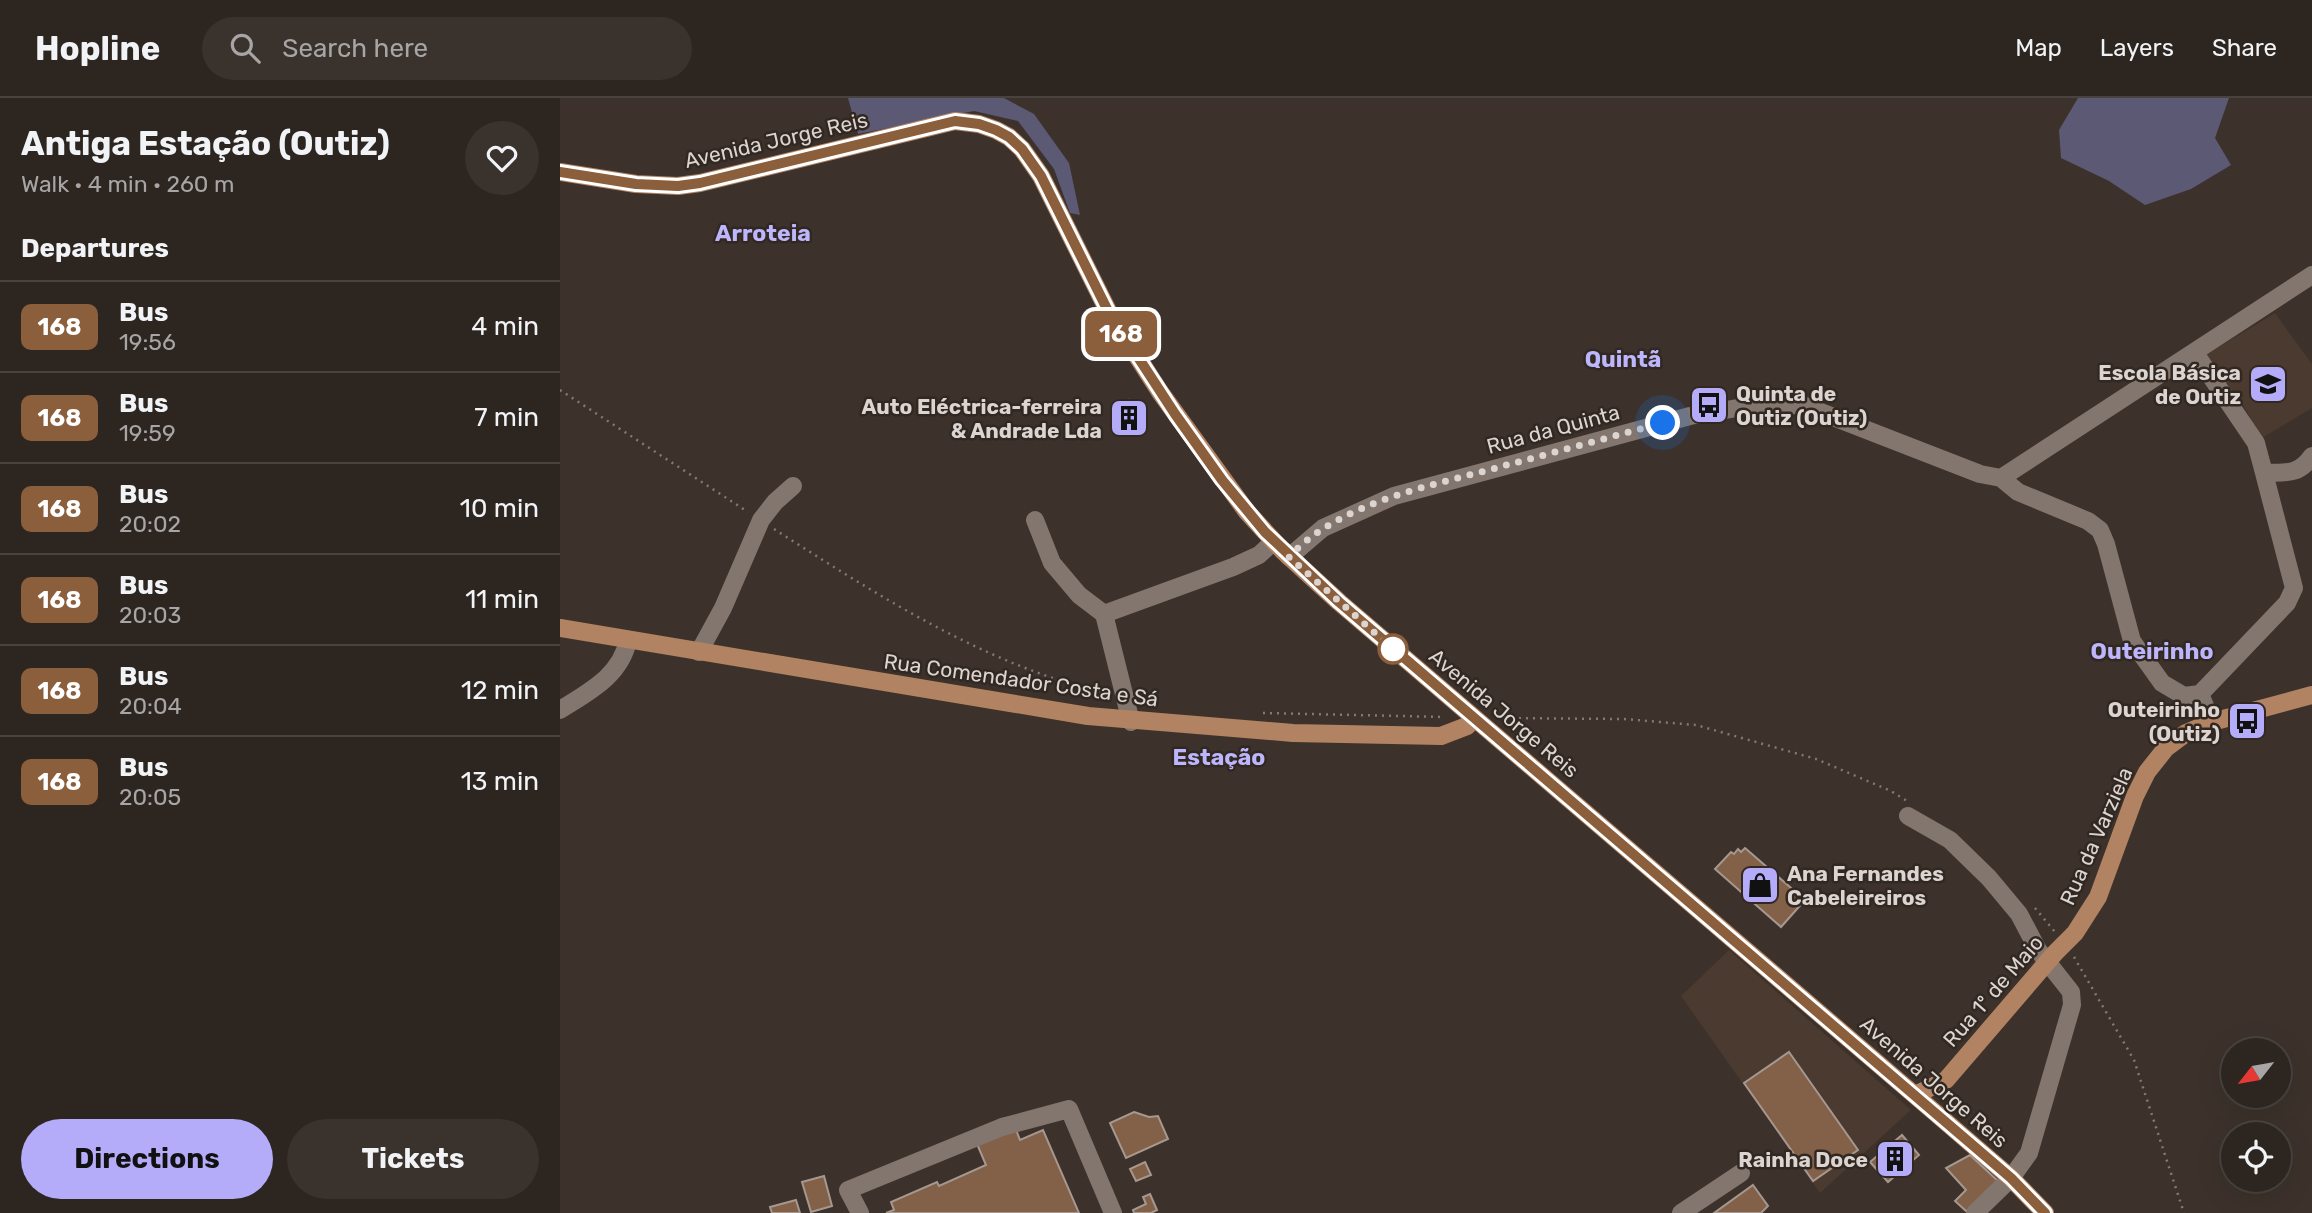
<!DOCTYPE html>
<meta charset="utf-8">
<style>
:root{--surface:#2d2620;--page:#39322d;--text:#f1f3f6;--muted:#a7a5a5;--line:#48433e;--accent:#b4acf9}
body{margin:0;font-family:Rubik,sans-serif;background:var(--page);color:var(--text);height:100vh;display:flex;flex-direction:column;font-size:26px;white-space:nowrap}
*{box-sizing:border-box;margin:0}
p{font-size:23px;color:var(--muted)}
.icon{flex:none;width:38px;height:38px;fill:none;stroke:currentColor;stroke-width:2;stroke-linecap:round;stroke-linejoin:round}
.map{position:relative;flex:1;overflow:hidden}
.side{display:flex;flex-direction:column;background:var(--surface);width:560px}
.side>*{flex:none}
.badge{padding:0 14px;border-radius:10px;font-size:24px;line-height:46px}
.needle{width:46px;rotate:239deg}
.tools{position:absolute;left:1661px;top:940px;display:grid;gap:14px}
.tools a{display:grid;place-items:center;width:70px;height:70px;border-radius:50%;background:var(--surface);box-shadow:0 7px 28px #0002,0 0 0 2px var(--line);font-size:35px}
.you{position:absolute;width:35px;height:35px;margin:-18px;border:5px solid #fff;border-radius:50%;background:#1a73e8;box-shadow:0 0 0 10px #1a73e833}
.map>.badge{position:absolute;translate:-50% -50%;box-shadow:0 0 0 4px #fff}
h2{padding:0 21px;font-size:26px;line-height:63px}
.round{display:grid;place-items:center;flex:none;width:74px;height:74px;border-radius:37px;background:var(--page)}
.head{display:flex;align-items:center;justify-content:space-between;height:119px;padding:0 21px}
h1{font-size:33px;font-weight:700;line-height:52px}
.button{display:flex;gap:14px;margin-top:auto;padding:14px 21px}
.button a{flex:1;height:80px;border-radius:42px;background:var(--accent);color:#111;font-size:28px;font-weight:700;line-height:80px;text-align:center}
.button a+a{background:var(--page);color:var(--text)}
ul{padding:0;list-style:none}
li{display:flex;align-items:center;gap:21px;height:91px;padding:0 21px;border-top:2px solid var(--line)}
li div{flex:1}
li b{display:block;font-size:26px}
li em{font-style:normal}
li .badge{min-width:77px;font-weight:700;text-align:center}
header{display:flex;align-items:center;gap:42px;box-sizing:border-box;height:98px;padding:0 35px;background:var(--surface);border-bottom:2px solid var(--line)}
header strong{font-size:33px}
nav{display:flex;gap:38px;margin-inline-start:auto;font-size:24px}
.search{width:490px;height:63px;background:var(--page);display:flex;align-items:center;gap:18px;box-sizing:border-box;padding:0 24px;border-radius:38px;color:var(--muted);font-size:26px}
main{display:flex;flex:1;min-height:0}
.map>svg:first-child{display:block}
</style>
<header>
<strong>Hopline</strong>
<div class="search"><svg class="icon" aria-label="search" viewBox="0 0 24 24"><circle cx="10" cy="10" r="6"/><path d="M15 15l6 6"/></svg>Search here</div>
<nav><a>Map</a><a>Layers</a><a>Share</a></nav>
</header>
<main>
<section class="side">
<div class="head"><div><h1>Antiga Estação (Outiz)</h1><p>Walk · 4 min · 260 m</p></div><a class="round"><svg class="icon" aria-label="heart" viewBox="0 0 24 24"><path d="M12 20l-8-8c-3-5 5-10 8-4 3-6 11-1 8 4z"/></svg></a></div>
<h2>Departures</h2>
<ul>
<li><span class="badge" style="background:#8b5e3c;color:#fff">168</span><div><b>Bus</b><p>19:56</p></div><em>4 min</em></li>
<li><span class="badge" style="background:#8b5e3c;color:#fff">168</span><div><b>Bus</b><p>19:59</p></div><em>7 min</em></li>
<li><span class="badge" style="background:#8b5e3c;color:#fff">168</span><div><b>Bus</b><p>20:02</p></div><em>10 min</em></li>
<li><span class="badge" style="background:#8b5e3c;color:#fff">168</span><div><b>Bus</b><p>20:03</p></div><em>11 min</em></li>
<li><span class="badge" style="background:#8b5e3c;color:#fff">168</span><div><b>Bus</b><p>20:04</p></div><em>12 min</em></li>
<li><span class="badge" style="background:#8b5e3c;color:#fff">168</span><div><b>Bus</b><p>20:05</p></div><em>13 min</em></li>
</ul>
<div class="button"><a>Directions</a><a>Tickets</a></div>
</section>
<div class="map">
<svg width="1752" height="1115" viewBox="0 0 1752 1115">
<rect width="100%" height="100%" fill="#3c322b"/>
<path fill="#4a3a2f" d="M1715 215 1752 266V310L1697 343 1687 324 1691 321 1683 307 1680 309 1644 258Z
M1169 852 1351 1012 1260 1095 1121 898Z"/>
<path fill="#5b5973" d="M288 0H444L474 16 509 65 520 117 510 115 494 71 458 23 414 13 298 36Z
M1518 0H1669L1655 40 1671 67 1631 91 1585 107 1549 83 1501 60 1499 32Z"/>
<path fill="#836048" stroke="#a59890" stroke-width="2" d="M569 302 586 327 569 338 552 314Z
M1185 750 1245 802 1221 829 1155 771 1171 754 1174 756 1178 751 1181 754Z
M1229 954 1298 1052 1253 1083 1184 985Z
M574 1014 589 1019 598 1018 608 1041 566 1060 550 1025Z
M455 1029 460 1042 483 1032 519 1115H326L334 1112 331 1104 377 1084 379 1088 426 1067 417 1046Z
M1342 1037 1359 1057 1328 1084 1310 1064Z
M1410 1057 1438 1083 1419 1107 1406 1113 1395 1103 1406 1092 1386 1070Z
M585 1064 591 1077 576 1083 570 1071Z
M264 1078 272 1108 251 1114 242 1084Z
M1193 1087 1208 1108 1201 1115H1154Z
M590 1096 597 1112 591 1115H574L573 1112 586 1106 583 1099Z
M236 1102 240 1115H212L210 1109Z"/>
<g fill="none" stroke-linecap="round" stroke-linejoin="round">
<path stroke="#837a74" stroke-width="2.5" stroke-dasharray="2 5" stroke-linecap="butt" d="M0 292 188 414
M214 431C319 498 425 567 548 596
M582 604 599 607
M703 615 885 619
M938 620 1064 621 1136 627 1256 661 1331 693 1347 703
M1475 810 1495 834
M1514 859 1574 962 1624 1115"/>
<path stroke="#82766e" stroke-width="18" d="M1635 255 1696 345 1704 375C1726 374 1738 378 1752 358
M1441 380 1752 177
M1441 380 1458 394 1528 423 1540 432 1546 446 1572 543 1602 585 1624 598 1640 596 1652 624
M475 422 492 465 519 497 544 516
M729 459 763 430 834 398 1130 318 1207 305 1245 308 1420 376 1441 380
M139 554 163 510 201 422 215 404 233 388
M1640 596 1727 505 1734 490 1704 375
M0 612C28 594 61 578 68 542
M571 624 544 516 673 469 699 457 713 444
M1348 718 1390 742 1429 780 1459 816 1478 852 1511 894 1512 907 1469 1055 1451 1080 1415 1115
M300 1115 288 1092 442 1029 509 1011 553 1115
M1121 1115 1181 1075"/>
<path stroke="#b18363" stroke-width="18" d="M0 74 76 86 118 88 140 85 395 23 419 26 436 32 449 39 462 51 481 78 548 213 600 294 687 414 722 452 779 504 1378 1017 1451 1080 1485 1115
M0 530 528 618 733 635 881 638 907 628 914 620
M1355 997 1386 982 1495 855 1515 835 1538 799 1575 698 1587 674 1606 650 1626 635 1652 624 1752 597"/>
</g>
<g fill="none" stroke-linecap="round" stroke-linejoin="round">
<defs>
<path id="line" d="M0 74 76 86 118 88 140 85 395 23 419 26 436 32 449 39 462 51 481 78 548 213 615 316 662 382 705 434 779 504 1451 1080 1485 1115"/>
</defs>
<use href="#line" stroke="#fff" stroke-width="16"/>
<use href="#line" stroke="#8b5e3c" stroke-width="10"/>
<path stroke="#dbd4d0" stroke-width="7" stroke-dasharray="0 12.6" d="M833 551 729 459C781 403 872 388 943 368 996 354 1050 339 1103 325"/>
</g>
<defs>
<symbol id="school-square" viewBox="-11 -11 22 22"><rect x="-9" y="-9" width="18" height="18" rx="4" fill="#b4acf9" stroke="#322822"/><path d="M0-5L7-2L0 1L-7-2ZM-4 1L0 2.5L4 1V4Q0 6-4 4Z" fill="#111"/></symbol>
<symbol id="bus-square" viewBox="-11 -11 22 22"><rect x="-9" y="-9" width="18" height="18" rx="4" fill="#b4acf9" stroke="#322822"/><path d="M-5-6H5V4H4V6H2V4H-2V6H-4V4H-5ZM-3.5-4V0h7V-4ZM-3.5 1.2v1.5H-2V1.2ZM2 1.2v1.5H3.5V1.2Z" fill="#111"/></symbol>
<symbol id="building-square" viewBox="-11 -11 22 22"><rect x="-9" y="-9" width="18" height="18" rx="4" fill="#b4acf9" stroke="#322822"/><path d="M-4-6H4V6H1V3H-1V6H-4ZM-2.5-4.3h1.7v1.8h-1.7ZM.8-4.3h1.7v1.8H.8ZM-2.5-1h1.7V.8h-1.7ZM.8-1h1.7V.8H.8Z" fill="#111"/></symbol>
<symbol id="shop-square" viewBox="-11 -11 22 22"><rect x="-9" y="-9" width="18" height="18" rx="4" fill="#b4acf9" stroke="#322822"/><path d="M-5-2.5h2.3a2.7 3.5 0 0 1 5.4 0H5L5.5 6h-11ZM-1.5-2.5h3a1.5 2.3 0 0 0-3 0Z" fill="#111"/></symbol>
</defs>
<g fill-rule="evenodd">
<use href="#school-square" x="1686" y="264" width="44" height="44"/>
<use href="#bus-square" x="1127" y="285" width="44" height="44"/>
<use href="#building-square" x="547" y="298" width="44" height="44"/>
<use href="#bus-square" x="1665" y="601" width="44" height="44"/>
<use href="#shop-square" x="1178" y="765" width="44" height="44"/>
<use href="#building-square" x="1313" y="1039" width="44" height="44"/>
</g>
<circle fill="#fff" stroke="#8b5e3c" stroke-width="3.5" cx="833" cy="551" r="14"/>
<g text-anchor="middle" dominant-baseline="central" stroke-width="5" stroke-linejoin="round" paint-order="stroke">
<g font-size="21" fill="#dbd4d0" stroke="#322822">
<text transform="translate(216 42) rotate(-13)">Avenida Jorge Reis</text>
<text transform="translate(993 331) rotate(-15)">Rua da Quinta</text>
<text transform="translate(461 582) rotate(8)">Rua Comendador Costa e Sá</text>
<text transform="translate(944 615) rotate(40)">Avenida Jorge Reis</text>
<text transform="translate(1536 738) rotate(-66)">Rua da Varziela</text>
<text transform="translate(1433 893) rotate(-49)">Rua 1º de Maio</text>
<text transform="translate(1374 984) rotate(41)">Avenida Jorge Reis</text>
</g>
<g font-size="21" font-weight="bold" fill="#dbd4d0" stroke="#322822" text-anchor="end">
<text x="1681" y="274">Escola Básica<tspan x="1681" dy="24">de Outiz</tspan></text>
<text x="1176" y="295" text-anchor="start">Quinta de<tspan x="1176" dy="24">Outiz (Outiz)</tspan></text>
<text x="542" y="308">Auto Eléctrica-ferreira<tspan x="542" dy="24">&amp; Andrade Lda</tspan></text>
<text x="1660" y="611">Outeirinho<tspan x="1660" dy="24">(Outiz)</tspan></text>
<text x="1227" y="775" text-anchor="start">Ana Fernandes<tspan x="1227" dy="24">Cabeleireiros</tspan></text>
<text x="1308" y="1061">Rainha Doce</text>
</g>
<g font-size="23" font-weight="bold" fill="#bdb6fd" stroke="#322822">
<text x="203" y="135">Arroteia</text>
<text x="1063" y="261">Quintã</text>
<text x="1592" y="553">Outeirinho</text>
<text x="659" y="659">Estação</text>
</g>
</g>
</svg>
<div class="tools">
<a><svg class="needle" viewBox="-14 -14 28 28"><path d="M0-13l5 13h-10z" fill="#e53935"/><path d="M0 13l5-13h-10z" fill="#a7a5a5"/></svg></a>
<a><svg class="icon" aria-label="locate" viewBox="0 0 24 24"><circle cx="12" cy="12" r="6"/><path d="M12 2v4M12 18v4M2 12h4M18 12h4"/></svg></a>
</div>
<div class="you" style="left:1103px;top:325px"></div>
<b class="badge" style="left:561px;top:236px;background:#8b5e3c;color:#fff">168</b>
</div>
</main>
